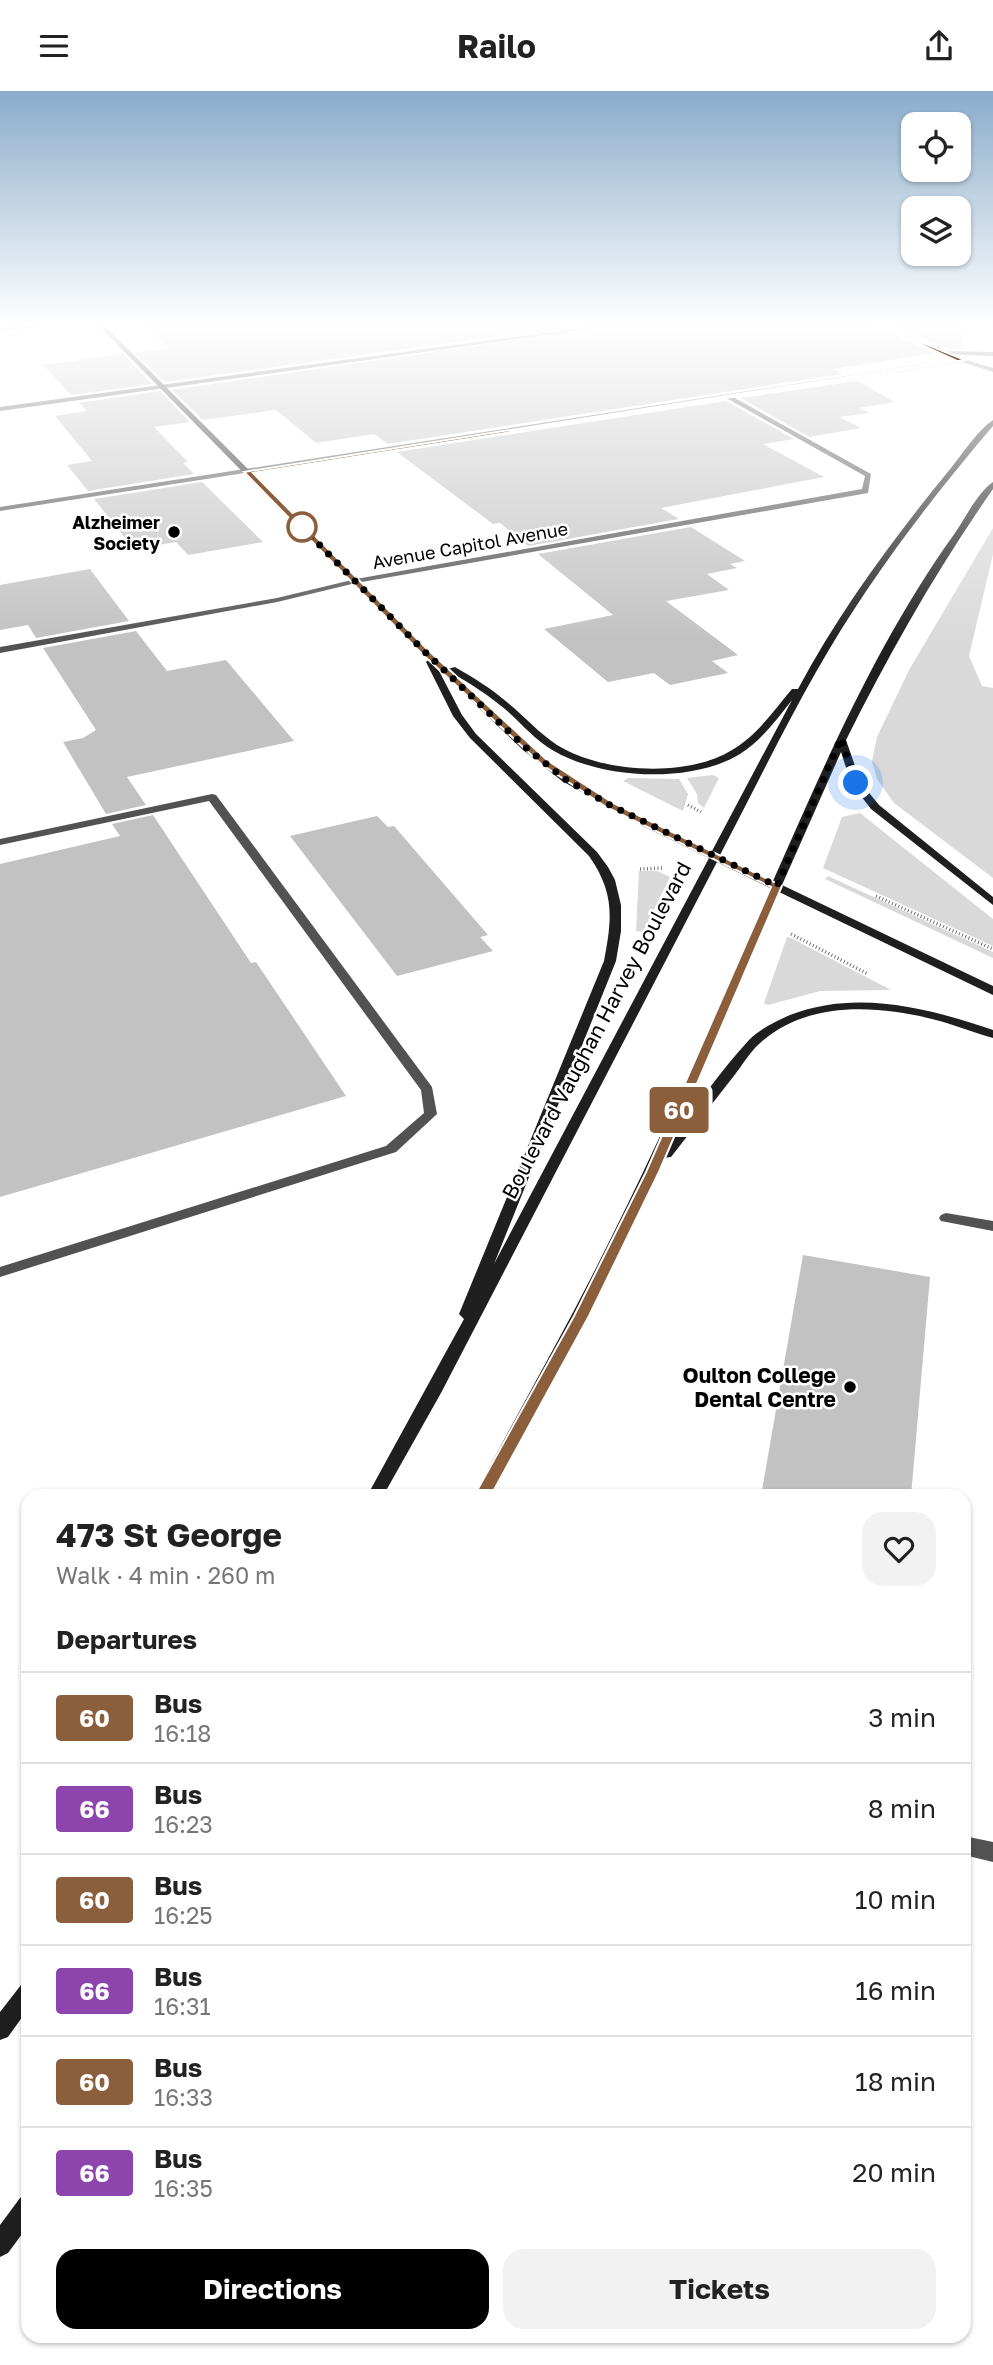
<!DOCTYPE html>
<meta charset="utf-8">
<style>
:root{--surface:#fff;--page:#f2f2f2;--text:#222;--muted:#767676;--line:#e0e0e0;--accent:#000}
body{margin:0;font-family:"Golos Text",sans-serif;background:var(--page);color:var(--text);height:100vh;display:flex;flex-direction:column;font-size:26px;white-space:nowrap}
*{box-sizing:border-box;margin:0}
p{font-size:23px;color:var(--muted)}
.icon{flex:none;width:38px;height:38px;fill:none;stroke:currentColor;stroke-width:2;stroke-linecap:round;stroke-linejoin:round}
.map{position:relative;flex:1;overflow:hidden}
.panel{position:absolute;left:21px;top:1398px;width:950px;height:854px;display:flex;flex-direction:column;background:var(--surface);border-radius:21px;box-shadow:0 2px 5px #0004}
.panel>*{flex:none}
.badge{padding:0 14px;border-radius:5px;font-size:24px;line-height:46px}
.tools{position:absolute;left:901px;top:21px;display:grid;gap:14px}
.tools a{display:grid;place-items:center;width:70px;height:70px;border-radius:14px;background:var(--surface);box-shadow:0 2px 5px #0004;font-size:35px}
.you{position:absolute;width:35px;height:35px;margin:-18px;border:5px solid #fff;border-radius:50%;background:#1a73e8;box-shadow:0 0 0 10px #1a73e833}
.map>.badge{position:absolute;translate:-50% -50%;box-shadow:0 0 0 4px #fff}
h2{padding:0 35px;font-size:26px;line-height:63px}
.round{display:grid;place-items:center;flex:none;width:74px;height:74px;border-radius:21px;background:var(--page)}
.headline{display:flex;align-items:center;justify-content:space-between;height:119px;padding:0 35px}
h1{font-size:33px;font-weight:700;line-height:52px}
.cta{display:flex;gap:14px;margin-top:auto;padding:14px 35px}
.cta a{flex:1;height:80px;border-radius:21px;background:var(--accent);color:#fff;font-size:28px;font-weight:700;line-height:80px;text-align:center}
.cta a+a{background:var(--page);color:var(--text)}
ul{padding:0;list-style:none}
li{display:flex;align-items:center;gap:21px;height:91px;padding:0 35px;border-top:2px solid var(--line)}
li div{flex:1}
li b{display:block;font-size:26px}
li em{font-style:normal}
li .badge{min-width:77px;font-weight:700;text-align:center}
header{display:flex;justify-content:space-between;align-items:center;height:91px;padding:0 35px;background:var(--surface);font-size:32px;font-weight:700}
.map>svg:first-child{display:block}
</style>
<header><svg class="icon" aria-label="menu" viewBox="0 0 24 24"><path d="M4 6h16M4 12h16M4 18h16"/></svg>Railo<svg class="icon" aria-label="share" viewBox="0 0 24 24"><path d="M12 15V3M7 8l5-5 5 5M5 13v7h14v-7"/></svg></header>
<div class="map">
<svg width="993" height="2274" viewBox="0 0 993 2274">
<rect width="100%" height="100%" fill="#fff"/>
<path fill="#d9d9d9" d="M993 437V463L969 565 982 595 993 597V787L894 712 877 688 872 670 877 646 909 579Z
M713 684 719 687 704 717 698 712 697 703 687 687Z
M628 687 679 688 688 703 683 720 623 690Z
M860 722 993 828V855L823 777 842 726Z
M639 780H657L670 786 643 841 636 840Z
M828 785 993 861V867L825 788Z
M787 846 791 847 891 899 820 900 768 914 764 912Z"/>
<path fill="#c2c2c2" d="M144 234H580L165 291 135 262 169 257Z
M620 234H873L935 262 833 278 842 283 388 353 374 343 316 352 276 319 203 329 172 299Z
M890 234H961L963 258 946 257Z
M123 263 152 293 71 304 43 274Z
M857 290 895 311 859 317 869 322 839 326 861 337 809 346 741 307Z
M160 300 190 331 154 336 188 371 183 372 194 383 88 400 67 374 92 370 55 325 87 320 79 312Z
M726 310 794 348 763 353 824 386 661 417 679 428 528 455 500 432 493 433 397 361Z
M202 391 263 451 188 464 176 451 134 458 94 408Z
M691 436 745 470 730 473 737 477 707 483 729 499 666 510 738 564 712 570 728 582 670 594 654 582 608 591 544 538 613 524 538 463Z
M90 478 129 530 36 547 28 534 0 539V494Z
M136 540 167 580 226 569 294 650 127 686 146 714 106 723 63 651 83 647 96 639 43 557Z
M153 724 251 872 256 871 346 1005 0 1106V773L120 745 112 733Z
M377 725 388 736 394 735 488 844 480 846 493 860 397 885 290 745Z
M803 1164 930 1186 911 1405H761Z"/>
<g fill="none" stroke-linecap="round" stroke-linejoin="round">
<path stroke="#747474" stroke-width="3.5" stroke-dasharray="1 2.5" stroke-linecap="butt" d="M688 714 701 721
M640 778 663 777
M876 805 993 858
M791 843 868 883"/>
<path fill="#525252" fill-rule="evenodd" d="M212 703 216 704 432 996 437 1023 396 1061 0 1186V1176L386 1055 424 1022 421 999 209 710 0 754V748Z
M946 1122 993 1130V1140L941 1130 939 1127 941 1124Z
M964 1745 993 1751V1771L964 1764Z"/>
<path fill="#525252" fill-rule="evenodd" d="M27 234H47L0 241V237Z
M601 234H618L0 320V316Z
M875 234H883L964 268 993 277V281L962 271 733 306 871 383 868 402 356 492 277 511 0 562V556L277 507 356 488 862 398 865 385 726 307 0 420V416L955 268Z"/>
<path fill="#1f1f1f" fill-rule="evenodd" d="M98 234H104L448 578 455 576C474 587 492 598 508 612 525 626 539 642 557 654 602 682 687 687 732 659 757 645 774 619 792 598H798C839 521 895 445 951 377 963 362 977 340 993 329V335C928 411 866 493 816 581 782 641 752 703 720 764L773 790C826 670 878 549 955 442 966 426 978 401 993 391V398C937 478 890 561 846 649L861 692 879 714 993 806V814L871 718 851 692 841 661 782 794 993 895V904L779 801 673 1045C698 1013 722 978 749 949 760 938 776 930 790 924 857 898 928 917 993 939V947C972 941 953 933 932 928 876 914 805 910 759 953 749 962 742 975 733 986 712 1013 692 1039 671 1066L663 1067 583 1231 490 1405H474C514 1328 558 1252 597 1175 660 1051 715 924 770 797L717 771 441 1302 383 1405H367L464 1228 459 1223 604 870C612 828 615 802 589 765L470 647 453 625 426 571 428 569ZM438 578 522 658 562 690 643 735 709 767 494 1173 616 870 621 840V814L615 789 608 776 597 761 476 643 462 624ZM452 582C471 593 488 604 505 618 521 632 535 649 554 660 602 688 691 693 740 663 761 650 777 628 792 609L712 760C665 738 611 715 568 686 526 657 489 617 452 582Z
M941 260 993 261V265L943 263Z
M28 1890V1918L8 1946 0 1949V1921L21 1894Z
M28 2103V2135L8 2162 0 2166V2134L20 2107Z"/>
</g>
<linearGradient id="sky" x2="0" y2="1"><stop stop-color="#8baccb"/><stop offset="0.42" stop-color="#fff"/><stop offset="1" stop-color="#fff" stop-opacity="0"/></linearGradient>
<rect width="993" height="553" fill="url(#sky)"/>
<path fill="#8b5e3c" stroke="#fff" stroke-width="2" d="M876 233 965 269 253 382 427 558 547 669 613 712 782 795 659 1081 589 1225 488 1410H476L474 1405 574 1225 646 1081 771 796 606 716 541 673 421 562 244 381 955 269Z"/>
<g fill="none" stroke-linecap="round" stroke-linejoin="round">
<path stroke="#000" stroke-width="7" stroke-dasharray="0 12.6" d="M302 436 424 560 525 656 565 688 610 714 777 795 841 647 856 692"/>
</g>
<circle fill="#fff" stroke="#8b5e3c" stroke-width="3.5" cx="302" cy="436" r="14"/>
<g fill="#000" stroke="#fff" stroke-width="2.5">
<circle cx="174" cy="441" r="7"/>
<circle cx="850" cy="1296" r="7"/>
</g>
<g text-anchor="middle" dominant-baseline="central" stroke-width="5" stroke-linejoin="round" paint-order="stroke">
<g font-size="18" font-weight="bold" fill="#000" stroke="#fff" text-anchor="end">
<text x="160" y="431">Alzheimer<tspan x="160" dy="21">Society</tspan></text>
</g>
<g font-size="18" fill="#000" stroke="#fff">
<text transform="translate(470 454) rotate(-10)">Avenue Capitol Avenue</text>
</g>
<g font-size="21" fill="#000" stroke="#fff">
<text transform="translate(596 939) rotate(-62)">Boulevard Vaughan Harvey Boulevard</text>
</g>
<g font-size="21" font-weight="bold" fill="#000" stroke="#fff" text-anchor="end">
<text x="836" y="1284">Oulton College<tspan x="836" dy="24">Dental Centre</tspan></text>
</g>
</g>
</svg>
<div class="tools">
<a><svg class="icon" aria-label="locate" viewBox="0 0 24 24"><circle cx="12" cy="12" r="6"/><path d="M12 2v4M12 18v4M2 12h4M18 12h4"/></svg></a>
<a><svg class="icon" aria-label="layers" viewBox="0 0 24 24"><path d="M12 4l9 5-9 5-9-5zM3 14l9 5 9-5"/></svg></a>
</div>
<div class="you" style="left:856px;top:692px"></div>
<b class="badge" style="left:679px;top:1019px;background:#8b5e3c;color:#fff">60</b>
<section class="panel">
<div class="headline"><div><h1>473 St George</h1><p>Walk · 4 min · 260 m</p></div><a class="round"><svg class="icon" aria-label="heart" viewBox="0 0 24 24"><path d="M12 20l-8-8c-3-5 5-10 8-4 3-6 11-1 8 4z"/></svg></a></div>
<h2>Departures</h2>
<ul>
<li><span class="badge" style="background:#8b5e3c;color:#fff">60</span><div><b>Bus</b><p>16:18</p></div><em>3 min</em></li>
<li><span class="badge" style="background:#8e44ad;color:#fff">66</span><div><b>Bus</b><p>16:23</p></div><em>8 min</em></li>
<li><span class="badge" style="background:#8b5e3c;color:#fff">60</span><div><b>Bus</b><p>16:25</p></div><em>10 min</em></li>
<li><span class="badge" style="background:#8e44ad;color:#fff">66</span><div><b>Bus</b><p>16:31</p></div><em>16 min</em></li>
<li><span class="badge" style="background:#8b5e3c;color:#fff">60</span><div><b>Bus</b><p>16:33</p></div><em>18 min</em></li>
<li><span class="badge" style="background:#8e44ad;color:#fff">66</span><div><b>Bus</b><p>16:35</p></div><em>20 min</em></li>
</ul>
<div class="cta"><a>Directions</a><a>Tickets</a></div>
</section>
</div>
